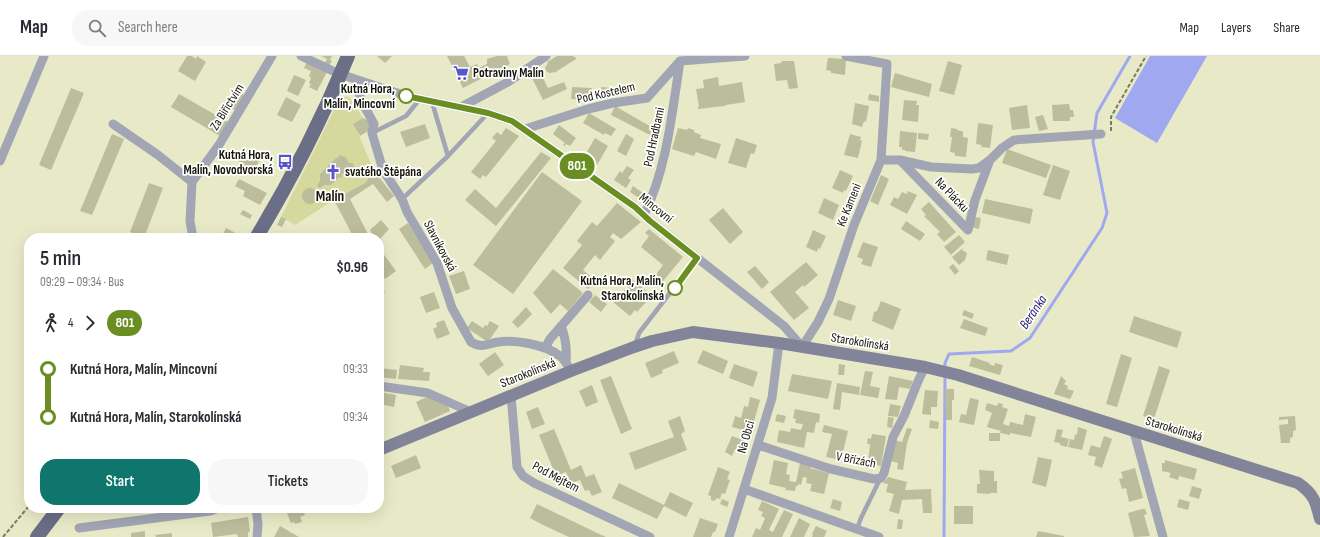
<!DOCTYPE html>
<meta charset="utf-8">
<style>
:root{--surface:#fff;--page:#f7f7f7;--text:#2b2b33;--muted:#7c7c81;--line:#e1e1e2;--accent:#0f766e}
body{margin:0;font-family:"Sofia Sans Condensed",sans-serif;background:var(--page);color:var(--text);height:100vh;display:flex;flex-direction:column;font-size:15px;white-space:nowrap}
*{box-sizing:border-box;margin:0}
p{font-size:13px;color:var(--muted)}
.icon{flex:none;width:22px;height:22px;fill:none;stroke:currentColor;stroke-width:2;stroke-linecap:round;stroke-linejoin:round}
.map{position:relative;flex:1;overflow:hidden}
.drawer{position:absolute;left:24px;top:177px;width:360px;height:280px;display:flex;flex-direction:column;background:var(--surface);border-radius:16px;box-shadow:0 4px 16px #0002}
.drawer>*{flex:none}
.badge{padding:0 8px;border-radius:13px;font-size:14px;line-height:26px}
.map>.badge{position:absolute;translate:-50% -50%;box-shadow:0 0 0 2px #fff}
.legs{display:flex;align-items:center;gap:6px;height:44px;padding:0 16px;font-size:13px}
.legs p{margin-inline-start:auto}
.head{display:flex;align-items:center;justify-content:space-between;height:68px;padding:0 16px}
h1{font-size:22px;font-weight:600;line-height:30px}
.cta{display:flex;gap:8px;margin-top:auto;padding:8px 16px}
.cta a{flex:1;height:46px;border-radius:16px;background:var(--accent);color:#fff;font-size:16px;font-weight:600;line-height:46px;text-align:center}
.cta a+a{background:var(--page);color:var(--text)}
ul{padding:0 16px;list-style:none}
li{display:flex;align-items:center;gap:14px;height:48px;font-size:15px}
li i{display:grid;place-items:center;width:6px;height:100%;margin:0 5px;background:currentColor}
li i::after{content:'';width:10px;height:10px;margin:-5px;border:3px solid;border-radius:50%;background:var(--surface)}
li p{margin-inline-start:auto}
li:first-child i{background:linear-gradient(#0000 50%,currentColor 0)}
li:last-child i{background:linear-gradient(currentColor 50%,#0000 0)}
header{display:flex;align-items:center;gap:24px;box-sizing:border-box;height:56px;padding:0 20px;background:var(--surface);border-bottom:1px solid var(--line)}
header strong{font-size:19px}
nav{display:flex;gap:22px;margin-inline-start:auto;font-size:14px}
.search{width:280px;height:36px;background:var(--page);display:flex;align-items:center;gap:10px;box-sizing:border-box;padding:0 14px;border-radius:16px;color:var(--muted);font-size:15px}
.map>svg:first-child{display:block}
</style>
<header>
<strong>Map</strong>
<div class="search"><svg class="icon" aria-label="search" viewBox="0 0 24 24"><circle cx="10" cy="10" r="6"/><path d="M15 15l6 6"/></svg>Search here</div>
<nav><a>Map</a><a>Layers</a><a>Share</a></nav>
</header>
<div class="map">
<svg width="1320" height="481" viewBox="0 0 1320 481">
<rect width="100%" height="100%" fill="#e8eac7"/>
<path fill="#d6d99d" d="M341 40 349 41 363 62 354 68 374 115 365 127 334 144 295 169 281 161Z"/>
<path fill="#a0a8ef" d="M1150 0H1207L1157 87 1115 62Z"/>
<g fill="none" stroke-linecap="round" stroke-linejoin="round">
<path stroke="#a0a8ef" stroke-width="3" d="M945 313V307L949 298 1011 295 1030 282 1102 172 1107 157 1093 86 1097 57 1130 0
M944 481 945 319"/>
</g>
<path fill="#bbbd9b" d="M187 0H192L196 3 197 0 206 6 195 25 178 15Z
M321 0H332L330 4 332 5 329 10 324 8 327 3Z
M377 0H392L385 7Z
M447 0H464L470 11 477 8 479 12 487 8V3L497 0H507L510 8 463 32Z
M557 0H573L576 2V3L554 17V16L550 17 547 16 545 12 548 7 547 6Z
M828 2 846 3 845 19 831 17V15L826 14Z
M782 5H794L798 32 789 33 787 24 776 25 774 8 781 7Z
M948 5 962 9 954 39 939 35Z
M307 6 327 16 317 35 309 31 311 28 309 27 311 22 309 20 311 15 304 12Z
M540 16 548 32 564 26 567 33 543 44 531 20Z
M895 17 932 28 929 41 891 31Z
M294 19 306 24 298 40 287 35Z
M718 21 719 30 742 26 745 46 726 49 724 51V50L698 53V51H699L696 33 704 32 703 24Z
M572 31 592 32 591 44 571 43Z
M601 31 613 32V41H601Z
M71 32 84 37 51 114 39 109Z
M235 33 244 39 235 54 226 49Z
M179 38 228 66 220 80 171 51Z
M869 38 879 40V46L868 44Z
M286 41 301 49 292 66 277 59Z
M904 44 917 45 916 49H919L918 66 902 64Z
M855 47 869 50 866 66 864 65 862 71 852 68Z
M1069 48 1070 54H1073L1074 61H1070V65H1053L1052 49Z
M1027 49 1030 72 1012 74 1009 52Z
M615 50 653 72 650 79 611 59Z
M589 57 616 73 611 80 605 77 604 79 583 67Z
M1043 59 1048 73 1039 75 1035 61Z
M363 62 370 66V74L360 80 353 68Z
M978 67 993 69 990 92 981 91 982 89 976 88Z
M425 68 430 82 406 91 400 76Z
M559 69 576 82 570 90 566 88 565 90 563 89 565 87 553 78Z
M506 72 519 80 486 121 483 119 480 123 471 116 496 85 492 82 497 76 501 79Z
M678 72 687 74 688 72 694 74V76L701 79 700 82 721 88 716 103 696 96 694 100 672 93Z
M951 72 957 73V74L962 75 963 76V81L968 82 966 101 956 100H955V97L950 96 952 81H950Z
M900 75 917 77 915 96 905 95V94H902V91H899Z
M918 77 929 78 928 84 918 83Z
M112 78 124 83 92 159 80 155Z
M626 78 634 83 626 100 617 95Z
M850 78 861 81 860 84 862 85 858 102 844 99Z
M595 82 608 90 597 109 584 101Z
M736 82 757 89 754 98 751 97 746 112 728 107Z
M248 92 262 99 255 113 251 111 250 114 243 110 245 108 238 105 242 98 244 99Z
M1007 93 1051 109 1046 122 1002 107Z
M541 96 551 102 496 170 465 144 475 133 496 152Z
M340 99 347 102V104L349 107H353V109L356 112 350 119 347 115 346 117 345 116 341 119 342 120 341 122 339 121 331 129H324L320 132 317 130 320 125V118L336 102H337Z
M1053 109 1070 115 1060 144 1043 139Z
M627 110 634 114 628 122 631 124 626 132 614 124 620 115 622 117Z
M840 114 853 120 846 135 844 134 843 137 832 132Z
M374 115 394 140 387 146 373 128 350 143 370 182H354L334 144 365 127Z
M542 116 582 145 513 238 473 209Z
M881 119 889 123 878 149 870 145Z
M239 123 267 137 260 149 243 140 245 135 235 130Z
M149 127 163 132 144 182 130 176Z
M633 130 643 137 639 142 630 136Z
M302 140a8 8 0 1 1 16 0a8 8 0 1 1-16 0Z
M908 135 917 139 907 158 890 149 894 141 898 143 902 136 907 138Z
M824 142 839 149 833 164 818 157Z
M985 143 1033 153 1030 168 982 157Z
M929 146 956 176 944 186 937 178 940 176 924 160 926 159 921 153Z
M617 147 641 166 621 183 613 177 610 181 615 185 600 204 595 199 583 214 595 224 588 233 563 212 582 189 577 185 592 166 597 170Z
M723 152 743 176 730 188 709 164Z
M243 154 252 159 250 163 240 158Z
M281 161 286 163 282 171 277 169Z
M974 161 981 162 979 173 971 171Z
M381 164 389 173 379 184V182H374L370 174Z
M906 165 925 178 920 185 901 173Z
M408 167 433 207 425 213 399 173Z
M226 172 245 182H221Z
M649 173 683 201 659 230 652 224 663 209 641 191 649 180 645 177Z
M813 174 826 180 820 193 818 192 817 196 806 191Z
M959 179 965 186 951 199 944 191Z
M863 186 878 191 871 211 861 208 863 203 857 201Z
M379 192 396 215 385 223 379 215Z
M963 192 962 194 967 197 965 204 959 209 952 201Z
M988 194 1009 199 1007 209 986 204Z
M806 206 818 219 804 231 803 229 795 236 809 252 794 264 770 236Z
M953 208 959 215 955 219 949 211Z
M755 210 769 226 762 233 747 216Z
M553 213 582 236V238L568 255 560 248 551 258 533 237Z
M464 215 470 233 456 238 449 220Z
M632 223 649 237 644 243 647 245 637 256 635 254 630 260 613 246 618 240 620 242 625 233 626 234 629 231 627 229Z
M379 228 385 236 379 241Z
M434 236 440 252 426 257 420 241Z
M595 239 607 248 601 256 589 246Z
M838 244 856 250 851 265 833 259Z
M881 245 901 253 893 274 872 265 874 256 877 255Z
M526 251 532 258 518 272 512 266Z
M964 254 974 258 972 263 962 259Z
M1134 260 1182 276 1177 292 1129 276Z
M964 263 988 272 985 280 960 272Z
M444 264 450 278 437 283 433 273 437 271 436 267Z
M472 265 483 272 485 269 487 270 490 265 499 270 488 286 467 272Z
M703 294 728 305 723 318 697 307Z
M674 295 679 307 662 314 663 317 651 322 645 307Z
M495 296 504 309 488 320 479 308Z
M1121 298 1132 302 1117 351 1106 348Z
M972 301 990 307 989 308 994 310 995 307 1003 309 1000 319 969 310Z
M734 308 758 316 753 331 729 322Z
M839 308 845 309 844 319H838Z
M400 309 424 312 423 316H430L429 325 398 323Z
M1159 310 1170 314 1154 363 1143 360Z
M379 312 397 314 396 323 379 321Z
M865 315 873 316 870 330 880 332 878 342 860 339Z
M792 318 832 325 828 343 788 335Z
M611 320 632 373 621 378 600 324Z
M889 320 913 325 910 333 899 331 897 344 885 343Z
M1061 320 1066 325 1064 328 1068 330 1067 333 1074 335 1070 343 1054 338Z
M837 327 860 331 859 339 842 336 840 354 833 353Z
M592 329 598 346 586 351 579 335Z
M945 333H954V344H952V364H946Z
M925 334 938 335 937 351H931V359L922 358Z
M380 336 396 339 394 351 379 348Z
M429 340 447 347 450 355 425 366 416 346Z
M750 341 760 344 751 376 732 371 735 360 741 362 744 350 748 351Z
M970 342 979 344 974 369 959 366 961 358 966 359Z
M987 347 997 350 998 347 1003 348 1002 351 1008 353 1003 368 1009 370 1010 366 1023 369 1025 358 1036 361 1031 381 1010 377V379L1000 377 1001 375 987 371 992 357 985 354Z
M890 348 901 350 898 361 888 360Z
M538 351 545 368 532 373 526 356Z
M795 353 820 358 819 367 816 366 814 377 807 376 804 392 777 386 779 374 790 376 791 372 801 374 803 368 795 367 796 363 793 362Z
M777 358 786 360 784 367 775 365Z
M680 360 685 375 681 378 687 394 635 414 629 397 674 381 668 365Z
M1295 360 1296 374 1293 375V381L1290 382V387H1281L1279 369 1288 368V363L1279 364V361Z
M888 361 894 362 892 372 887 371Z
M930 364 939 366 938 373 929 372Z
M824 369 848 375 841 404 826 401 832 378 822 376Z
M1078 371 1087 374 1082 394 1068 391 1070 383 1074 384 1075 378 1077 379Z
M907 372 912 373 907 387 903 414 897 413 898 407 891 405 894 384 902 386Z
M554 373 571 414 581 409 586 421 594 418 602 436 592 440 589 434 585 435 580 424 571 427 566 416 556 420 539 379Z
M1057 373 1063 374 1061 381 1069 383 1067 391 1060 389V387L1054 386Z
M989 377H1000V385H989Z
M872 378 886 380 881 410 868 407 870 388H867L868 382 871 383Z
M732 380 745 385 743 392 739 390 738 394 735 393 732 400 725 396Z
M1104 380 1112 383 1102 412 1094 409 1096 401 1088 399 1091 389 1100 392Z
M416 399 421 412 396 422 391 410Z
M1038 401 1052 404 1046 431 1032 427Z
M774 404 788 407 786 418 790 419 789 425 796 426 800 407 811 410 810 412 829 417 824 438 810 435 812 428 806 427 807 422 803 421 801 429 798 428V430H796L795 435 785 434 786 432 782 431 769 428Z
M1165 404 1197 413 1194 424 1179 420 1178 424 1169 421 1171 417 1162 415V407H1165Z
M718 411 730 416 727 423 730 424 725 438 722 437 720 443 717 442 714 445 711 444V440L708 439Z
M1135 412 1143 442 1129 446 1126 432 1122 433 1119 423 1123 422 1121 416Z
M979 414 994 415V425H997V437H990V438L977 437V428H980Z
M888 421 907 426 905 434 931 433 932 457H923L922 443 902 444 899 458 889 455 894 438 886 436 888 428 883 427Z
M619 427 664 449 670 436 693 447 686 461 664 450 657 463 612 442Z
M1192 430 1202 433 1199 443 1189 440Z
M722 443 729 446 727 451 720 448Z
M833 443 842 446 840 455 830 452Z
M1179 443 1190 446 1188 454 1177 451Z
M762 445 779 453 769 474 773 476 784 454 793 458 782 481H752L756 472 760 474 765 462 761 460 763 456 758 454Z
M537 448 595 476 606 481H569L541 468 530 462Z
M954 450H973V468H954Z
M285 452H302L305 459 300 461 302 466 295 468 294 466 291 467Z
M1142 453H1145L1147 458 1144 459 1150 480 1134 481 1128 457Z
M248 461 250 476H248V481H238L237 478 213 481 211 467Z
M700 462 718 468 715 476H713L711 481H693Z
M799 462 810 468 804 481H790Z
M898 463 903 464 902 473H897Z
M280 470 299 481H274Z
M816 470 827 475 824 481H812L813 479 812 478Z
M145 475V481H131V477Z
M1038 475 1064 480V481H1036Z
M172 477V481H156L155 479Z"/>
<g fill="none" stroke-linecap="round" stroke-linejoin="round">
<path stroke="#797a63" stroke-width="2" stroke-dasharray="4 2" stroke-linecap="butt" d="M1111 75V61L1146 0
M3 481 29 450"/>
<path stroke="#a2a5b3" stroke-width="4.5" d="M432 46 448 100
M372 77 406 60 420 43
M402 143 448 100 488 57
M635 289 639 277 697 202
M857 473 861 462 880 423"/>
<path stroke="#a2a5b3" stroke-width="9" d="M301 0 333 15
M680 5 745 0
M340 18 406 40 488 57 512 65 635 151 650 165 784 270 802 291 818 266 829 243 854 169 881 104 887 8 846 0
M359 25V37L362 46 374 68 372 77 383 114 402 143 407 156 437 207 452 252 471 286C483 293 486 288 498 286 515 283 546 289 560 300 565 304 568 310 571 315
M461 51 508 26 546 0
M113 68 158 99 192 126
M525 73 588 53 613 47 647 42 680 5
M881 104H900L931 111 972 113 979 112 990 104 1002 92 1014 84 1101 78
M900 104 968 174
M0 105 44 0
M644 159C667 112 672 57 680 5
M968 174 975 144 990 104
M193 182 190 165 192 126 219 89 272 0
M561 270C566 282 567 293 566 306
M545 292 550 283 588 239
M379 330 428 337 471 356
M511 339 517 411 523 420 534 427 650 481
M1134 376 1163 481
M758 389 831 413 874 423 881 422 884 417 893 381 904 360 919 323 925 311
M744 433 879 481
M256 452 258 468 257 481
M79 472 210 455 219 452
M729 481 772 342 779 287"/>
<path stroke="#828599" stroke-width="12" d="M379 394 571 315 634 291 652 285 693 276 779 287 925 311 958 319 1298 427C1314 438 1316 446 1320 463"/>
<path stroke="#6a6e86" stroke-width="14" d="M256 182C291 124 322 63 348 0
M37 481 59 452"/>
</g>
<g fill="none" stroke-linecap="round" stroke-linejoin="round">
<defs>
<path id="line-1" d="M406 40 488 57 512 65 635 151 650 165 697 202 675 232"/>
</defs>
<use href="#line-1" stroke="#fff" stroke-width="9"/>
<use href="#line-1" stroke="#6b8e23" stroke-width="6"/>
</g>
<defs>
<symbol id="supermarket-bare" viewBox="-9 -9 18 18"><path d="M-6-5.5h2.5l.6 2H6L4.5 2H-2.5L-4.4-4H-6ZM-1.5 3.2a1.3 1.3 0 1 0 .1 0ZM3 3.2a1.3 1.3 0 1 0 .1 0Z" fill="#5754cc" stroke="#fff" stroke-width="2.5" paint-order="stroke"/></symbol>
<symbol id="bus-bare" viewBox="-9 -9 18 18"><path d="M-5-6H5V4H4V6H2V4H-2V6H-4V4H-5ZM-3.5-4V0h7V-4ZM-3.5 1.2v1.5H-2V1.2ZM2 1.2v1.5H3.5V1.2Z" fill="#5754cc" stroke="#fff" stroke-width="2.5" paint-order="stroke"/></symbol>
<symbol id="church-bare" viewBox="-9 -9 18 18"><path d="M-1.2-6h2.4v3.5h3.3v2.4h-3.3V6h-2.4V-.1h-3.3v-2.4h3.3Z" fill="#5754cc" stroke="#fff" stroke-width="2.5" paint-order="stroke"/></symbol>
</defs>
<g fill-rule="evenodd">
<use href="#supermarket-bare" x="450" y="6" width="22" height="22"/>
<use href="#bus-bare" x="274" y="95" width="22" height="22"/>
<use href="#church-bare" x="322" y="105" width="22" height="22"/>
</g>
<g fill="#fff" stroke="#6b8e23" stroke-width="2">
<circle cx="406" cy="40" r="7"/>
<circle cx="675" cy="232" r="7"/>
</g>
<g text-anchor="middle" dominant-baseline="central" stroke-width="3.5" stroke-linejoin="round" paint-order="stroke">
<g font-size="13" font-weight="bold" fill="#151509" stroke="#fff" text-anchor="start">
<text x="473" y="17">Potraviny Malín</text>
<text x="273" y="99" text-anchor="end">Kutná Hora,<tspan x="273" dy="15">Malín, Novodvorská</tspan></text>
<text x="345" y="116">svatého Štěpána</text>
</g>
<g font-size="13" font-weight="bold" fill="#151509" stroke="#fff" text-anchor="end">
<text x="395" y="33">Kutná Hora,<tspan x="395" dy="15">Malín, Mincovní</tspan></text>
<text x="664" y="225">Kutná Hora, Malín,<tspan x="664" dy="15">Starokolínská</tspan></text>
</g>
<g font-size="13" fill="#151509" stroke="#fff">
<text transform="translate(606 37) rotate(-13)">Pod Kostelem</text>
<text transform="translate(227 51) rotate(-58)">Za Biřictvím</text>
<text transform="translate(654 81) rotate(-78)">Pod Hradbami</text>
<text transform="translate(952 139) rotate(46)">Na Plácku</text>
<text transform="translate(849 149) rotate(-68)">Ke Kameni</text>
<text transform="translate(656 152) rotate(39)">Mincovní</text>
<text transform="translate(440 190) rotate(62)">Slavníkovská</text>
<text transform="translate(860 286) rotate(9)">Starokolínská</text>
<text transform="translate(528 317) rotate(-22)">Starokolínská</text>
<text transform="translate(1174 373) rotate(17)">Starokolínská</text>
<text transform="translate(746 381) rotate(-74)">Na Obci</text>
<text transform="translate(856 404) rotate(11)">V Břízách</text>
<text transform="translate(556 421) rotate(28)">Pod Mejtem</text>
</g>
<g font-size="14" font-style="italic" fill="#292374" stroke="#fff">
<text transform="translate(1033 256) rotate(-56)">Beránka</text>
</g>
<g font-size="15" font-weight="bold" fill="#151509" stroke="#fff">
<text x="330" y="140">Malín</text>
</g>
</g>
</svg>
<b class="badge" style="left:577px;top:110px;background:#6b8e23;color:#fff">801</b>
<section class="drawer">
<div class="head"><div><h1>5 min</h1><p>09:29 – 09:34 · Bus</p></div><b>$0.96</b></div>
<div class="legs"><svg class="icon" aria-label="walk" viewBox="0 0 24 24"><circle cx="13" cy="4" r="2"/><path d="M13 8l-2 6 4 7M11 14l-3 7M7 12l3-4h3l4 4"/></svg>4<svg class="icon" aria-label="forward" viewBox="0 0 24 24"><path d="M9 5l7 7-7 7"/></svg><b class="badge" style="background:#6b8e23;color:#fff">801</b></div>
<ul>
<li><i style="color:#6b8e23"></i><b>Kutná Hora, Malín, Mincovní</b><p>09:33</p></li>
<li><i style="color:#6b8e23"></i><b>Kutná Hora, Malín, Starokolínská</b><p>09:34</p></li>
</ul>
<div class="cta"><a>Start</a><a>Tickets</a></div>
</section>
</div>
